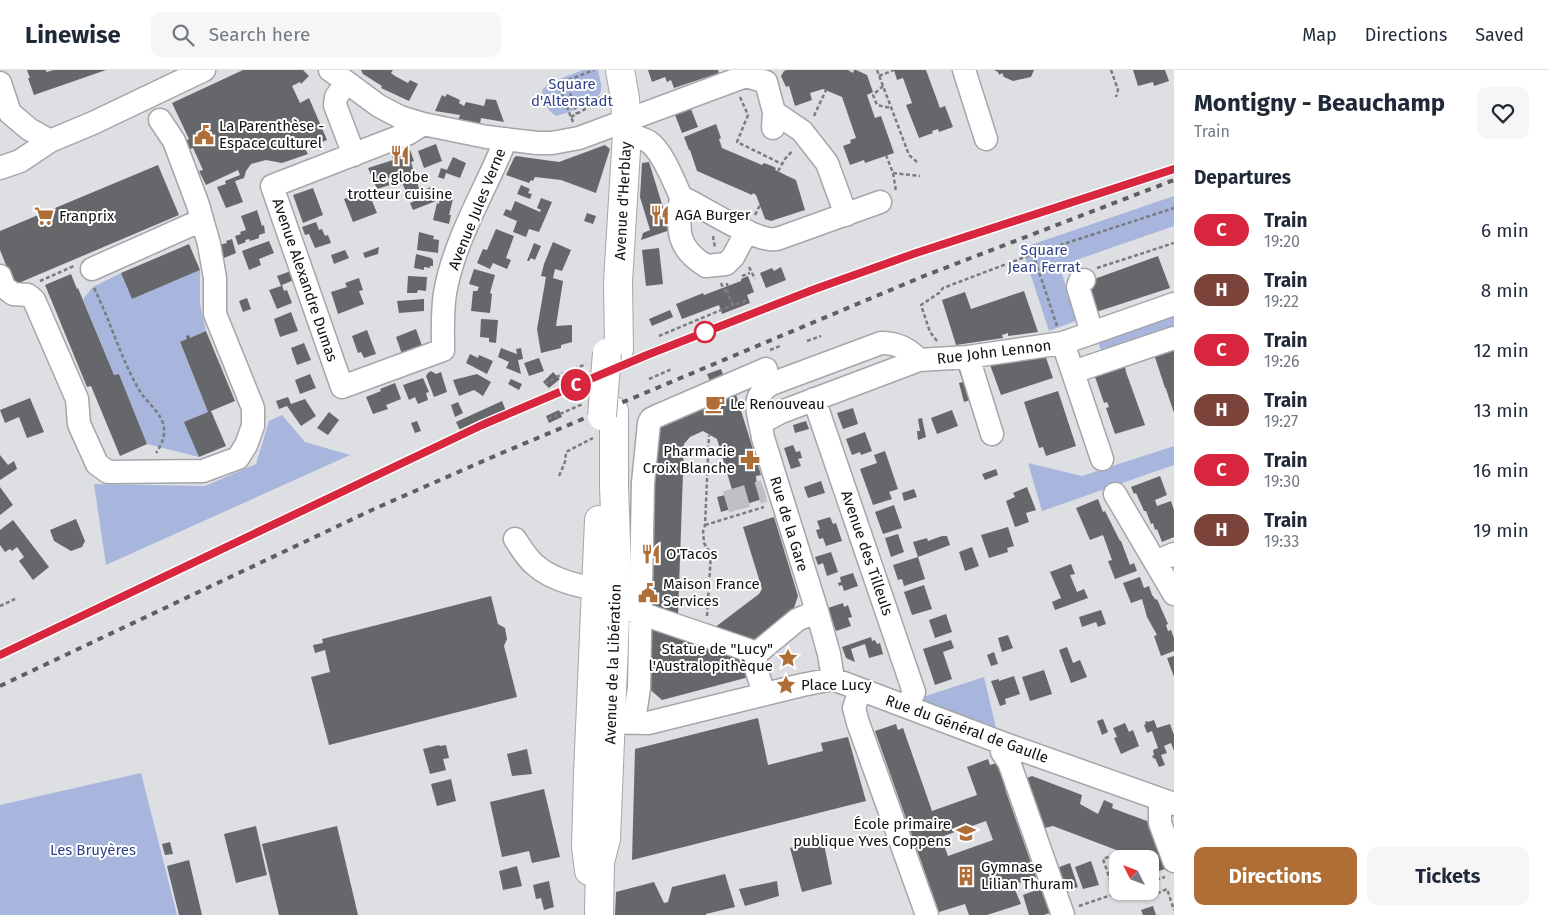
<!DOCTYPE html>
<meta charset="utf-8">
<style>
:root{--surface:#fff;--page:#f6f6f7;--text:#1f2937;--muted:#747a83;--line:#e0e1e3;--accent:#ae6e36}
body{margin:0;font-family:"Fira Sans",sans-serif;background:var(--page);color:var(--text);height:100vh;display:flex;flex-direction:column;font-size:19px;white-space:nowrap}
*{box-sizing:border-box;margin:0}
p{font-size:16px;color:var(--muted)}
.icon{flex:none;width:28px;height:28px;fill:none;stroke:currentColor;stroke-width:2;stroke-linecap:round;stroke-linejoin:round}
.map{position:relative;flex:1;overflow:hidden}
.side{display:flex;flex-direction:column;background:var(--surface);width:375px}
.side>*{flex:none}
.badge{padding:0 10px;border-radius:16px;font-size:18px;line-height:32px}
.needle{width:32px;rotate:312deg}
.controls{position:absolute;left:1109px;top:780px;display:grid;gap:10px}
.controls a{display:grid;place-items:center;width:50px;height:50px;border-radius:10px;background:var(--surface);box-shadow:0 1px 4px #0004;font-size:25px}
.map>.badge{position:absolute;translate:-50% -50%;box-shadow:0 0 0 2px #fff}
h2{padding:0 20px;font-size:19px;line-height:45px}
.round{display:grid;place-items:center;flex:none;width:52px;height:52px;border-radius:10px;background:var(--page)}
.headline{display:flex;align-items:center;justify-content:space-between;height:85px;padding:0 20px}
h1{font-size:24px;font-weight:700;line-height:38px}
.cta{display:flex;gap:10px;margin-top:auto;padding:10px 20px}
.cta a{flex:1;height:58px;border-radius:10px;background:var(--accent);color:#fff;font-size:20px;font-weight:700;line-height:58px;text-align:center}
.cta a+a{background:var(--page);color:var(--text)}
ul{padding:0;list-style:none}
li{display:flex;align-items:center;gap:15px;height:60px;padding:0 20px}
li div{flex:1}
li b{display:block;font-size:19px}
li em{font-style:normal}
li .badge{min-width:55px;font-weight:700;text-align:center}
header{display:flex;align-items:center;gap:30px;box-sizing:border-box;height:70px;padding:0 25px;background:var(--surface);border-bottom:1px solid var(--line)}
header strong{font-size:24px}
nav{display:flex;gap:28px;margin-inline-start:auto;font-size:18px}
.search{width:350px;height:45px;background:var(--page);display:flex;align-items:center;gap:12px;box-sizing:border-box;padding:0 18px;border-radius:10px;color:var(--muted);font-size:19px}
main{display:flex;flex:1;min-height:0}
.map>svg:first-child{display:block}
</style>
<header>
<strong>Linewise</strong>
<div class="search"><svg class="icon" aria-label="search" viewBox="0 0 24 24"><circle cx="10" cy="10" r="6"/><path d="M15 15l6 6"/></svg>Search here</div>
<nav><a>Map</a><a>Directions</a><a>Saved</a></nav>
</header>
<main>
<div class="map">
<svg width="1174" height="845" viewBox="0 0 1174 845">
<rect width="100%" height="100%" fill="#dddfe3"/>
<path fill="#a8b6de" d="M583 0H598C599 6 602 14 601 20 599 34 568 42 557 46 545 40 545 32 542 20L549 13Z
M1174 126V156L1059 196 1078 250 1049 261 1022 178Z
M200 200V234L206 261 180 273 208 342 185 352 199 387 147 374 119 304 114 305 83 229 93 217 121 203 132 229Z
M1174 242V266L1104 289 1097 269Z
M282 345 305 372 350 385 106 495 94 414 205 416 256 394 269 351Z
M1174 376V395L1042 441 1028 393 1082 406Z
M984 607 997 662 919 633 920 628Z
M141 703 177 845H0V735Z"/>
<path fill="#66676b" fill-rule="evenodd" d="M27 0H46V2L54 0H106L34 25 28 8H30Z
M243 0H303L309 6 301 14 300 12 292 16 300 33 309 28 327 70 305 79 308 84 282 93 266 90 251 94 246 101 244 108 235 111 243 132 226 138 217 117 226 114 225 111 240 105 238 100 206 115 199 101 203 100 193 78 190 79 186 75 187 70 189 69 172 33Z
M361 0H393L391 3 395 6 408 13 410 10 418 14 409 31 381 18 382 16 363 4Z
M648 0H718L719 3 674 18 671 10 667 12 665 7 652 12Z
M787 0H848L853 3 854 0H856L867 5 873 22 867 25 875 48 881 46 894 83 865 93 864 90 850 95 843 76 851 73 850 70 856 68 842 27 823 19 810 23 812 30 795 36 789 16 786 17 781 6 784 1Z
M894 0H926L940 38 945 36 953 57 939 62 938 59 932 61 933 63 919 68 906 35 912 33 903 8 897 10Z
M994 0H1034L1031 7 1013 11 1004 7 1002 3 999 5 998 2Z
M1133 0H1165L1169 11 1154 16 1153 12 1138 16Z
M447 24 460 30 459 33 464 36 466 32 484 36 486 29 496 30 504 52 481 48 480 54 458 51 460 45 435 41 442 25 445 27Z
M691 39 698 57 682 63 675 45Z
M716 54 721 68 719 69 722 78 762 95 764 93 772 96 776 98 775 100 796 110 805 140 771 151 765 149 756 125 753 123 752 125 697 101 690 80H689L684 67Z
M436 74 442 91 424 98 418 81Z
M605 75 610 79 596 123 561 110 535 107 533 111 531 110 529 113 506 105 514 88 516 86 559 92Z
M409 77 414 91 411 92 420 122 431 117 436 131 413 140 410 133 419 129V127L422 126 420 122 408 126 398 103 387 109 390 115 377 119 368 98 393 90 391 83Z
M453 87 466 93 460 108 446 103 444 109 438 107 441 98 447 100Z
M649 92 670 160 641 170 643 163 650 160 640 127 642 93Z
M158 95 179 145 14 215 0 180V161Z
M521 115 530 119 528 123 532 124 530 129 517 124Z
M313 118 323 145 303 153 293 125Z
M368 121 377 143 353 152 344 129Z
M440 127 453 129 449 145H451L449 154 433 150 437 133 439 134Z
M541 128 552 132 539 162 529 159 526 167 513 162 517 151 503 145 506 139 511 141 515 131 540 142 541 140 537 138Z
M257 140 262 156 264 155 265 163 259 165V168L250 171 249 169 245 170 246 172 238 175 235 166 241 164 240 162 246 160 241 146Z
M587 143 596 146 593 154 584 151Z
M316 152 319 160 322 159 325 166 328 165 331 173 315 178 309 164 305 165 302 157Z
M496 159 514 166 506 188 511 190 507 199 493 193 490 199 477 193 483 179 487 180Z
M419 162 434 166 433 169 439 170 438 183 417 180Z
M232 169 236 183 224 188 219 175 227 173 226 171Z
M269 171 274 183 259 189 261 195 249 200 242 181Z
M553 172 571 180 562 201 555 199 553 208 563 211 556 256 572 255V272L561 275V278L541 283 537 259 546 207 541 206 544 194Z
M534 173 541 176 535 190 531 188 529 191H527Z
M189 174 200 200 132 229 121 203Z
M379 177 378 184 365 188 363 183Z
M659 178 663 214 646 216 642 180Z
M345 180 349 188 334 194 331 185Z
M416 184 431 188 433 190V196H430V198L424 197V200L414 198Z
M1158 186 1170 218 1096 242 1086 212Z
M781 197 786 210 766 218 760 203 772 198 774 201Z
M474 199 495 205 490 223 492 224 490 243 471 241 473 221H477L479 217 469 214Z
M291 201 294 210 282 215 284 221 287 220 292 233 277 239 269 220 281 216 277 206Z
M71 204 77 219 78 218 114 305 119 304 147 374 120 386 91 316 87 317 45 215Z
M408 206 427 207 426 221 418 220 417 223H407Z
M748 206 754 222 747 225 750 233 722 244 719 235 682 249 676 234 703 223 704 225 741 211V209Z
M359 208 363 220 359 221 364 234 338 244 331 222 347 217 345 213Z
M1024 221 1038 262 1008 266V263L1002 265 1003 268 956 275 942 230 965 222 971 239Z
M247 228 251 239 243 242 239 231Z
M424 229V241L399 243 397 231Z
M670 240 673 247 652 256 649 249Z
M291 242 298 261 280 267 274 249Z
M481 249 498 250 496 273 489 272V268L480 267Z
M416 259 422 276 402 284 396 267Z
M367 260 376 284 364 288 361 282 358 283 352 266Z
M206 261 235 331 211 341 226 376 199 387 184 352 208 342 180 272 187 269 186 266 189 265 190 268Z
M304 273 311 290 297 295 291 278Z
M1174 275V343L1166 319H1167L1165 318 1153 281Z
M501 278 517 284 516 279 521 278 523 289 518 290 521 304 506 298 509 292 498 287Z
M1044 282 1053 308 1001 325 989 292Z
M470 284 478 288 479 285 493 291 487 304 466 293Z
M539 288 544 301 529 306 524 293Z
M1124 291 1126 302 1145 355 1115 364 1106 338 1109 337 1107 332 1104 333 1093 301Z
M963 297 973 329 964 332 959 313 963 312 958 298Z
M721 299 727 315 714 321 707 304Z
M431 301 436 304 441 302 447 322 434 327 426 306 428 303Z
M553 302 560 309 549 318 543 312Z
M310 304 316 318 300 324 295 310Z
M477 304 491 312 483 326 474 320 459 326 453 310Z
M423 308 429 322 426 323 428 330 418 334 415 327 409 330 403 315Z
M511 309 522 314 519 320 508 314Z
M395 313 401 329 386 335 388 339 373 344 366 327 381 321 380 319Z
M734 318 761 405 756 406 757 416 762 415 766 428 721 442 717 427 733 423 717 369 703 361 690 367 684 374 678 546 648 535 654 356Z
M1058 321 1076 376 1046 386 1043 377 1039 378 1024 332Z
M288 327 291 334 305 329 316 346 301 356 287 336 279 339 276 331Z
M30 328 44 362 27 368 19 347 5 353 0 340Z
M502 331 506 341 461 362 456 352Z
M458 332 463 343 455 347 451 335Z
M853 338 858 354 843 359 837 343Z
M559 340 562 347 549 353 546 346Z
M952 340 958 356 937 364 931 348Z
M329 342 339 350 328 365 317 358Z
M922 348 926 367 918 370 917 361H920L918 349Z
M417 351 421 361 415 363 411 353Z
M806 351 809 359 795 363 793 355Z
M865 362 872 381 861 385 860 382 852 385 846 369Z
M793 375 796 382 800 381 802 388 798 389 801 396 791 399 784 378Z
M885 381 898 419 889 422 892 429 873 435 860 399 877 393 874 385Z
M0 385 8 395 14 391 17 399 0 410Z
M996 399 998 405 985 410 982 404Z
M1160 406 1167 425 1155 430 1157 436 1171 431 1174 440V467L1162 472 1157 459 1155 460 1153 453 1151 454 1146 441H1144L1136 423 1134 424 1131 417Z
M821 411 825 423 808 428 804 417Z
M0 417 13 435 0 445Z
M1027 417 1036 440 1026 443 1029 452 1015 457 1006 431 1015 427 1013 423Z
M914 419 917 427 904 431 902 423Z
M1098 429 1103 442 1105 441 1120 471H1121L1130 495 1134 493 1137 501 1115 509 1108 491 1112 490 1103 465 1090 470 1076 438Z
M894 435 902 458 883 464 875 442Z
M774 447 798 526 794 538 751 572 714 558 759 524 762 519 743 457Z
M830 447 833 454 836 453 842 471 826 476 823 468 819 469 816 460 820 459 817 451Z
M76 449 85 471 82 477 71 481 54 471 50 460Z
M13 450 49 497 33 510 19 491 24 487 17 477 12 481 10 479 5 482 0 475V460Z
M1008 457 1014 476 1007 478 1008 482 989 488 981 465Z
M898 464 904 482 891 487 885 468Z
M942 466H947L950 475 918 487 913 472 927 468 928 471Z
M972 477 979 496 965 501 959 482Z
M831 482 838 502 827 506 823 493 818 495 815 487Z
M918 487 925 509 904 516 902 509 898 510 893 495Z
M1071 494 1075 504 1070 505 1077 522 1084 519 1088 528 1055 540 1052 532 1061 528 1050 502Z
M853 503 858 516 844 521 842 515 839 516 838 513 841 512 840 507Z
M1140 507 1144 518 1149 516 1152 525 1156 530 1157 529 1168 554 1166 555 1168 561 1171 560 1174 568V581L1161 586 1154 566 1157 565 1147 547 1142 529 1131 533 1123 513Z
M924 515 932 539 912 545 904 522Z
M491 526 498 554 505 558 507 569 504 576 517 627 329 675 311 607 330 602 325 580 315 583 313 575 323 573 322 569Z
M843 533 844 537 848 535 852 547 848 548 851 556 836 561 828 538Z
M1101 540 1106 554 1098 557 1096 552 1082 557 1079 547Z
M946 544 952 562 935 568 929 550Z
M647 552 745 587 749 607 662 630 646 616Z
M1008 565 1013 578 1002 582 998 568Z
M871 567 872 571 875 570 877 574 880 573 883 584 869 588 865 574 851 579 855 592 846 588 842 577Z
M951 570 954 578 943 582 952 609 935 615 923 579Z
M1067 577 1073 593 1080 590 1087 607 1071 613 1059 580Z
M994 582 998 594 991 596 987 585Z
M1174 586V607L1167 588Z
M1044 600 1052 624 1030 631 1022 607Z
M1014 606 1020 624 1005 629 1006 634 1000 636 991 611 999 609V611Z
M758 648 768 695 823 681 821 673 848 667 866 731 632 790 635 679Z
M1103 649 1108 662 1102 665 1097 651Z
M1154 650 1157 658 1170 654 1174 665V681L1171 673 1164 676 1167 683 1161 685 1165 695 1159 697 1155 688 1154 689 1152 686 1154 685 1153 680 1158 678 1152 661 1147 663 1144 655 1146 654 1145 652 1147 651 1148 652Z
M1125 653 1129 662 1133 660 1139 676 1121 684 1114 668 1117 667 1113 658Z
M896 654 898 660 903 658 932 741 977 725 967 697 988 689 990 695 997 693 1007 718 1005 719 1036 807 1013 815 1021 834 987 845H969L965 834 939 842 875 661ZM986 751 993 770 948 786 941 767Z
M439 675 440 676 446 675 449 688 443 689 446 700 430 704 423 679Z
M527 679 532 704 512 706 507 684Z
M1032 706 1082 725 1080 734 1098 744 1104 730 1113 734 1112 738 1147 751 1165 799 1150 804V789H1121L1119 781 1053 756 1041 759 1022 710Z
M451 709 456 731 437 736 431 714Z
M544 719 560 787 532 793 529 781 502 787 490 732Z
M256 756 267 805 236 813 224 764Z
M337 756 358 845H279L262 774Z
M823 769 832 814 802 822 790 778Z
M170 772 173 784 165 785 162 774Z
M189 790 202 845H179L167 796Z
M1091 791 1099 815 1083 819 1075 797Z
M1070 793 1078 817 1062 822 1054 799Z
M517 796 522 816 503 820 499 801Z
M725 804 735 837 706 844V845H615L616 822 654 812 664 833 668 832 672 817Z
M549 811 554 837 544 840 541 828 536 829 533 815Z
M777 811 779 826 745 836 739 819Z
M1042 818 1050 843 1044 845H1029L1023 825Z
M1153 836 1156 845H1143L1141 840Z"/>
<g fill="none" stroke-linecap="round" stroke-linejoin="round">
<path stroke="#bec0c4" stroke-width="22" stroke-dasharray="22 11" stroke-linecap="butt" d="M726 432 764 421"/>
<defs>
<path id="minor" d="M330 0 379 36 400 47 423 54 487 67 537 73H552L579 68 746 6 766 12 774 42 773 58
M964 0 986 69
M0 13 10 43
M346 13 336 27 335 35 354 85
M774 42 802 61 827 93 846 145
M10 43 29 59 50 71
M423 54 409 63 272 116 342 317 443 280C443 261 442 242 445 223 454 170 486 119 506 69
M627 64C634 67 643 68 649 72 663 82 674 112 681 127 704 137 756 173 777 169L880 132
M0 98 20 91 50 71 93 53 204 0
M681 127C678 159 675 177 706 196L726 194 733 187 747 161
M92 199 202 150
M0 206 4 217 13 224 28 225 34 230 77 329 79 354 97 394 108 402 203 401 238 388 246 375 253 356V338L215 244V208L209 174 198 135 174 71 160 50
M1084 210 1080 211 1078 217 1092 263
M1063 273 1102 389
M968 287 992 364
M1073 302 1174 268
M814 329 914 622 907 637
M761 356 766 350 781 342 919 290 968 287 1063 273 1174 234
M1115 424 1174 524
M515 469C521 478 526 487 534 494 553 512 588 519 612 520
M1155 492 1174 484
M628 539 757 583
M833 609 829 584 817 541 763 368C760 345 748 328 771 314L881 273C897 273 908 278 919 290
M860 620 854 638 858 653 927 845
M764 624 755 595 757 583 797 550 817 541
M635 644 639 618 643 413 649 353 651 349 657 346 766 299
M594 652 648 653 802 615 833 609 1005 674 1174 734
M1005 674 1002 682 1009 692 1063 845
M1160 729V753L1174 791"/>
<path id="major" d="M619 279 618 212 627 64 625 28 620 0
M589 801 586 777 588 704 599 450
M599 845 600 792 606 769 617 499 614 416V341"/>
</defs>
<use href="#minor" stroke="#a4a6aa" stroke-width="25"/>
<use href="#major" stroke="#a4a6aa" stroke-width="30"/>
<path stroke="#7b7c7f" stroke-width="2.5" stroke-dasharray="4 2.5" stroke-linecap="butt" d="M877 0 909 85 917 92
M1111 0 1118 20 1116 27
M879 6 894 0
M566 11 577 44
M883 16 873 25 877 35 891 38
M740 27 748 45 737 72 782 94
M814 46 826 20
M571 47 596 33 602 25
M573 52 558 14 594 0
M886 85 893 103 896 121
M778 101 785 89 793 80
M893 103 920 106
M755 145 760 135
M713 166 715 178
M749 197 755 209
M1097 198 1174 173
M742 206 750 203
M40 211 74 196
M721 213 723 218 727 223
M727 213 728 224 733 235 748 230
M94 218C111 252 121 290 141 323 148 333 163 345 164 358 165 367 161 376 156 383
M1057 256 1033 184 1174 138
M659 266 733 235
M807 271 821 266
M937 271 930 262 921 235 939 223 943 218 1033 184
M770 280 780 276
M649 309 672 299
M545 314 560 305 586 294
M548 349 583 334
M559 406 565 392 566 382 593 368
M705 455 764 437
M0 536 15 529
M707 546 711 484 704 473 703 462 705 455 709 365
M1150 812 1165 807
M1115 824 1103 789 1116 784
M1151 826 1167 819 1174 840
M1079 836 1123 821"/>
<use href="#minor" stroke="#fff" stroke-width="22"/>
<use href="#major" stroke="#fff" stroke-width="28"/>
<path stroke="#5e5f62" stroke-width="4" stroke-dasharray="6 6" stroke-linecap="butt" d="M0 585 482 355 631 292 815 219 993 157 1174 99
M0 616 374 439 497 385 924 206 1174 110"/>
<defs>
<path id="major-bridge" d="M602 346 607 283"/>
</defs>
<use href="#major-bridge" stroke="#a4a6aa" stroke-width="30" stroke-linecap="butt"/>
<use href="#major-bridge" stroke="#fff" stroke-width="28"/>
</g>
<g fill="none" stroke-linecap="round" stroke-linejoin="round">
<defs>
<path id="line" d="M0 585 482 355 647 285 815 219 916 183 1174 99"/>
</defs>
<use href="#line" stroke="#fff" stroke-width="11"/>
<use href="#line" stroke="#d7263d" stroke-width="8"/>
</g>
<defs>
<symbol id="civic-bare" viewBox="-9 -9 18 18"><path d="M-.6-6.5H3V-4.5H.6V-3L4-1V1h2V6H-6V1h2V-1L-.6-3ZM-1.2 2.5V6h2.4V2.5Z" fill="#ae6e36" stroke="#fff" stroke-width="2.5" paint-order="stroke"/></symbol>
<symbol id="restaurant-bare" viewBox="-9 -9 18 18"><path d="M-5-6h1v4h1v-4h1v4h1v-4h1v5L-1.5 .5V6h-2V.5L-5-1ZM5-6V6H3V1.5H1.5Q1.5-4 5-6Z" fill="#ae6e36" stroke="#fff" stroke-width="2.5" paint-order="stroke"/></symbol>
<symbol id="supermarket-bare" viewBox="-9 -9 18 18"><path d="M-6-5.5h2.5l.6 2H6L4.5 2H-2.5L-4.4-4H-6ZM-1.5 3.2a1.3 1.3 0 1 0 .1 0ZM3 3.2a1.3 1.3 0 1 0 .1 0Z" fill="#ae6e36" stroke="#fff" stroke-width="2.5" paint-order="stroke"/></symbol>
<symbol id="cafe-bare" viewBox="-9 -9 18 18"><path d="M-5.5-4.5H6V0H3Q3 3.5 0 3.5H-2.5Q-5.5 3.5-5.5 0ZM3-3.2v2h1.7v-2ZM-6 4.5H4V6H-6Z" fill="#ae6e36" stroke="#fff" stroke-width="2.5" paint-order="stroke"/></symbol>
<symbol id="pharmacy-bare" viewBox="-9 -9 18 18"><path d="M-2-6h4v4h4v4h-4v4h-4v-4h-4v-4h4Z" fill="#ae6e36" stroke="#fff" stroke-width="2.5" paint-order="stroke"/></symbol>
<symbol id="sight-bare" viewBox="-9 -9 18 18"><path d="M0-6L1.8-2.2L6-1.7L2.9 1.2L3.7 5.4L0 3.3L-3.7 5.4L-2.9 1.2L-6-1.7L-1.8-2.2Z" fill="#ae6e36" stroke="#fff" stroke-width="2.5" paint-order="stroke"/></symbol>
<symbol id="school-bare" viewBox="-9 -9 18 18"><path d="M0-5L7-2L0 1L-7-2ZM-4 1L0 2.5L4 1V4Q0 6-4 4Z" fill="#ae6e36" stroke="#fff" stroke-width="2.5" paint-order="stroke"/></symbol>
<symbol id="building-bare" viewBox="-9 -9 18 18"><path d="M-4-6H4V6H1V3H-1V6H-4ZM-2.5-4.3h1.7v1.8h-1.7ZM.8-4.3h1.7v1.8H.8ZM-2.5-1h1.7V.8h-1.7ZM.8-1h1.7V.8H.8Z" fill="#ae6e36" stroke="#fff" stroke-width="2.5" paint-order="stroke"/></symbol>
</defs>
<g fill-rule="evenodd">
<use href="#civic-bare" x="190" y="51" width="28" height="28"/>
<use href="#restaurant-bare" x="386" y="71" width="28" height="28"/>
<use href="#restaurant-bare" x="646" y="131" width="28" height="28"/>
<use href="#supermarket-bare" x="30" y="132" width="28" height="28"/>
<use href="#cafe-bare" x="701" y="320" width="28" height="28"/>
<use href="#pharmacy-bare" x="736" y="376" width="28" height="28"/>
<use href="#restaurant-bare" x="637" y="470" width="28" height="28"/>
<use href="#civic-bare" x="634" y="509" width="28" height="28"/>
<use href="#sight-bare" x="774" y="574" width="28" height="28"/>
<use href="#sight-bare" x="772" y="601" width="28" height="28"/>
<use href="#school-bare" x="952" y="749" width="28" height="28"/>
<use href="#building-bare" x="952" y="792" width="28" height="28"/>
</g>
<circle fill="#fff" stroke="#d7263d" stroke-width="2.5" cx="705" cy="262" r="10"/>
<g text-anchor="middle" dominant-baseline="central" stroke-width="4" stroke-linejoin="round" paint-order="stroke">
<g font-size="15" fill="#314489" stroke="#fff">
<text x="572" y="14">Square<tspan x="572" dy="17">d'Altenstadt</tspan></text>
<text x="1044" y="180">Square<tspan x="1044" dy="17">Jean Ferrat</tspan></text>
<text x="93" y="780">Les Bruyères</text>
</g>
<g font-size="15" fill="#111113" stroke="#fff" text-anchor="start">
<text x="219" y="56">La Parenthèse -<tspan x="219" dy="17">Espace culturel</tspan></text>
<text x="400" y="107" text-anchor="middle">Le globe<tspan x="400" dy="17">trotteur cuisine</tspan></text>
<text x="675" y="145">AGA Burger</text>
<text x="59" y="146">Franprix</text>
<text x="730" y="334">Le Renouveau</text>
<text x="735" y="381" text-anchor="end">Pharmacie<tspan x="735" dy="17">Croix Blanche</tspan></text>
<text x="666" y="484">O'Tacos</text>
<text x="663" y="514">Maison France<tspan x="663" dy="17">Services</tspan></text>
<text x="773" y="579" text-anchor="end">Statue de "Lucy"<tspan x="773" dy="17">l'Australopithèque</tspan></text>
<text x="801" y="615">Place Lucy</text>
<text x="951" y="754" text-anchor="end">École primaire<tspan x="951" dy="17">publique Yves Coppens</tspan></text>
<text x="981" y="797">Gymnase<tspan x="981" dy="17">Lilian Thuram</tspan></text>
</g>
<g font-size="15" fill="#111113" stroke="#fff">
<text transform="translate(623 131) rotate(-87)">Avenue d'Herblay</text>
<text transform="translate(477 139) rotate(-68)">Avenue Jules Verne</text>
<text transform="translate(305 210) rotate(71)">Avenue Alexandre Dumas</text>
<text transform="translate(994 282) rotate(-7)">Rue John Lennon</text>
<text transform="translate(789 454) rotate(73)">Rue de la Gare</text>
<text transform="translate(867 483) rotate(71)">Avenue des Tilleuls</text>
<text transform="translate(613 594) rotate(-88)">Avenue de la Libération</text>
<text transform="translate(967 659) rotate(20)">Rue du Général de Gaulle</text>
</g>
</g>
</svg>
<div class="controls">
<a><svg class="needle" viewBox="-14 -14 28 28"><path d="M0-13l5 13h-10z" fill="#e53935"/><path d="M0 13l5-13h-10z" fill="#747a83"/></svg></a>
</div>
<b class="badge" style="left:576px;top:315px;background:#d7263d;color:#fff">C</b>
</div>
<section class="side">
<div class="headline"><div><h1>Montigny - Beauchamp</h1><p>Train</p></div><a class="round"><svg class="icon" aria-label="heart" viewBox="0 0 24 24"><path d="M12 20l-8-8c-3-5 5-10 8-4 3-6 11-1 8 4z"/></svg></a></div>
<h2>Departures</h2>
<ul>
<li><span class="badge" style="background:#d7263d;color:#fff">C</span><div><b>Train</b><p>19:20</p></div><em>6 min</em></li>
<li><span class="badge" style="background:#7b4339;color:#fff">H</span><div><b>Train</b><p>19:22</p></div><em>8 min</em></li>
<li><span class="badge" style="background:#d7263d;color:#fff">C</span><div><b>Train</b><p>19:26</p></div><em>12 min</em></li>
<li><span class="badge" style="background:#7b4339;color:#fff">H</span><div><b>Train</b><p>19:27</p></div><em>13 min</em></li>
<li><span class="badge" style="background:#d7263d;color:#fff">C</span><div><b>Train</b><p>19:30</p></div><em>16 min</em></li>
<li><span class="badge" style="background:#7b4339;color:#fff">H</span><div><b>Train</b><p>19:33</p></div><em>19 min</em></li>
</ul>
<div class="cta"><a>Directions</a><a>Tickets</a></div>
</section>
</main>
